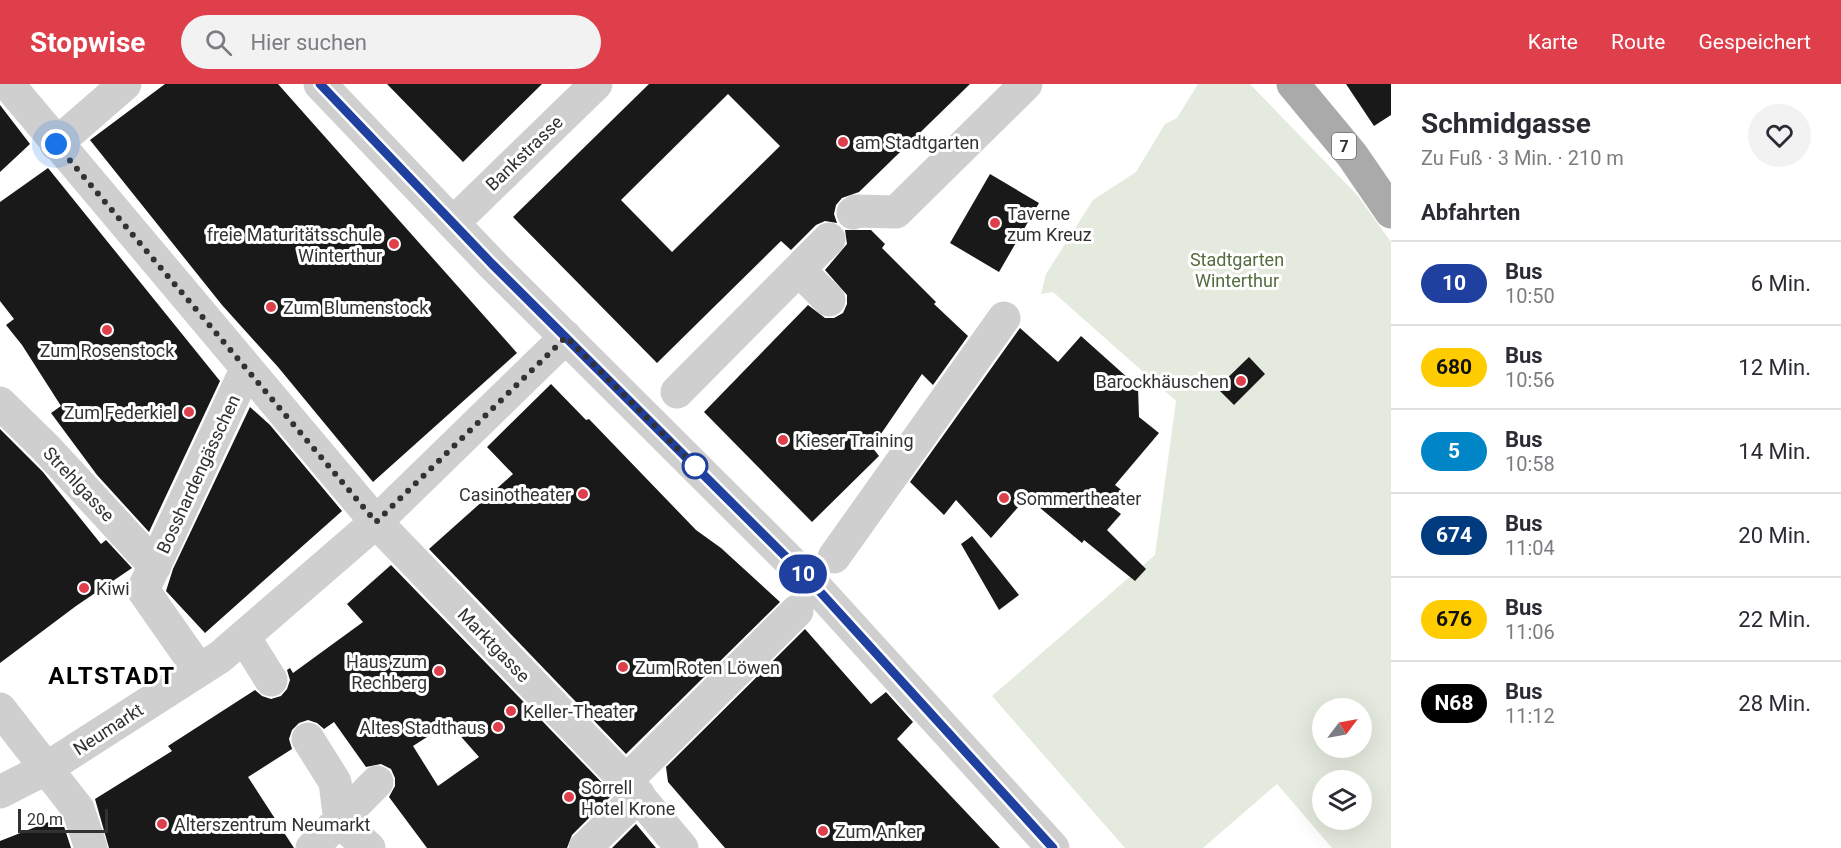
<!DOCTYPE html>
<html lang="de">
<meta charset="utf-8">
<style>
:root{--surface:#fff;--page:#f2f2f3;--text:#2b2b33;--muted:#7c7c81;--line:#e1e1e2;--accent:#df3e4b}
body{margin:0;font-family:Roboto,sans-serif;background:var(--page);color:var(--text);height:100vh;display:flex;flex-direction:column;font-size:22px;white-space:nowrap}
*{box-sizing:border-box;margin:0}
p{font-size:20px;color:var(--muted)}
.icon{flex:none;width:33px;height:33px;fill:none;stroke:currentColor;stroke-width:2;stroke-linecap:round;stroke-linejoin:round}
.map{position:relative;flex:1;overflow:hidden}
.sheet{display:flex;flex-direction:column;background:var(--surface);width:450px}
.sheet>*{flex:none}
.badge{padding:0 12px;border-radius:20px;font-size:21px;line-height:39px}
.needle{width:39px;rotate:58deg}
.controls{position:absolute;left:1312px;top:614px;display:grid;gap:12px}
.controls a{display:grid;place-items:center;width:60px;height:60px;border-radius:50%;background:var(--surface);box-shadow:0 6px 24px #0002;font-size:30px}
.scale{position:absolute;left:18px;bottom:15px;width:90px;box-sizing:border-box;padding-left:6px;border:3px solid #323232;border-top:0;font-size:16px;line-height:21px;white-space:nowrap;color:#323232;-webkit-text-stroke:4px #fff;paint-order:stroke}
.you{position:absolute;width:30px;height:30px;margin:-15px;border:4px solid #fff;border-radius:50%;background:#1a73e8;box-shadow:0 0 0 9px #1a73e833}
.map>.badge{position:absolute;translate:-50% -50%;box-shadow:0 0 0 3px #fff}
h2{padding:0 30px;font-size:22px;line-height:54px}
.round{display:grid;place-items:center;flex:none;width:63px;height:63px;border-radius:32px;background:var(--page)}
.headline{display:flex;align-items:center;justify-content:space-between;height:102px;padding:0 30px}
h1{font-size:28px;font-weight:700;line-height:45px}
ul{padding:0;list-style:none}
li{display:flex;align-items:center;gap:18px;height:84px;padding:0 30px;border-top:2px solid var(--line)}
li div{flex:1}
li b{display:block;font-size:22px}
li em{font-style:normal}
li .badge{min-width:66px;font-weight:700;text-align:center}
header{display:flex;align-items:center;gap:36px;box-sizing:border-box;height:84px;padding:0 30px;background:var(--accent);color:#fff}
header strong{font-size:28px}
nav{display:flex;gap:33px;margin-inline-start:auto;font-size:21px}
.search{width:420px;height:54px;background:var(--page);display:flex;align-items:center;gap:15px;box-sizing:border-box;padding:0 21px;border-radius:33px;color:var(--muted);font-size:22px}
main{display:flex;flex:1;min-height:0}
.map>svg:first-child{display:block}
</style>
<header>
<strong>Stopwise</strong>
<div class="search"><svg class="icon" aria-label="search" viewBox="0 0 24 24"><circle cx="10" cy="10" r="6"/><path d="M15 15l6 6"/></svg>Hier suchen</div>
<nav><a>Karte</a><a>Route</a><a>Gespeichert</a></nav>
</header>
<main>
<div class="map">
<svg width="1391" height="764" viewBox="0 0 1391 764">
<rect width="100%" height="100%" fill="#fff"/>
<path fill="#e5eade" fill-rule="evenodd" d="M1198 0H1250L1358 112 1391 158V764H1332L1277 700 1203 764H1125L992 612 1155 471 1176 317 1053 208 1041 210 1046 190 1093 116 1136 88 1165 40 1177 34ZM1323 624H1362V663H1323ZM1323 696H1362V735H1323Z"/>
<path fill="#191919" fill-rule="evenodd" d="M165 0H278L517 269 373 398 278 283 222 221 90 56Z
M387 0H542L463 78Z
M649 0H970L859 108 842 114 836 121 834 130 837 139 825 137 816 141 791 166 781 157 657 279 513 133ZM728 10 780 62 672 168 621 116Z
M1346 0H1391V31L1374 42Z
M0 21 30 60 0 88Z
M48 84 220 297 149 448 97 391 51 329 61 322 22 261 6 241 14 235 0 217V118Z
M990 90 1039 119 999 188 950 159Z
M845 146H871L885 160 882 164 936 218 934 220 968 252 933 301 922 290 872 363 879 372 812 438 704 328 808 221 825 234H834L843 229 847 220V211L825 186 847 160Z
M1020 244 1058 278 1081 252 1138 303 1139 333 1159 349 1115 401 1124 408 1112 423 1121 430 1107 446 1146 485 1135 497 1084 456 1082 459 1027 413 991 454 956 416 944 431 910 398Z
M1249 273 1265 290 1234 321 1217 304Z
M551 300 586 336 589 335 696 446 721 464 780 518 626 670 429 465 513 390 487 363Z
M250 323 270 341 342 427 205 549 166 507 173 485Z
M0 345 43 388 101 460 106 456 132 484 76 522 0 579Z
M972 452 1019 511 999 526 961 460Z
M391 481 613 710 572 751 567 764H427L389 713 395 702V694L391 685 381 680 366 683 334 638 324 645 317 639 308 636 299 639 292 646 289 655 292 665 248 693 294 764H109L95 715 172 667 168 662 255 606 262 612 271 615 281 612 287 605 290 596 287 586 290 584 293 589 363 538 347 520ZM449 639 479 673 438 702 413 662Z
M805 545 871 620 886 608 913 638 897 655 1000 764H725L668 698 666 683Z
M61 733 71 764H0V757Z
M636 740 656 764H612Z"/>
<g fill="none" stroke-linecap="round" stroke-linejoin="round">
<path stroke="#cfcfcf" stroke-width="33" d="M8 0 376 438 626 697 682 764
M320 0 492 180 813 500 1053 764
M56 60 125 0
M853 129 856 127 896 128 1026 0
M453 139 596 0
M799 186 829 216
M677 308 829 155
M0 319 46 364 155 482
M834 473 1004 234
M244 553 271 596
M199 586 143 506 246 286
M0 625 78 725 91 764
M308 655 335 698 340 738
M626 697 797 527
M0 708 47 684 220 573 376 438 566 253
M340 738 369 764
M312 764 377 698
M585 764 639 711"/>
<path stroke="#aaa" stroke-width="33" d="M1293 0 1352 71 1391 128"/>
</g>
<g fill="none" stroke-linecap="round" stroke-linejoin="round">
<defs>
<path id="line" d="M320 0 492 180 813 500 1053 764"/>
</defs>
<use href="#line" stroke="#fff" stroke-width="14"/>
<use href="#line" stroke="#2040a0" stroke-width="9"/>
<path stroke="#323232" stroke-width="6" stroke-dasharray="0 10.8" d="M56 60 376 438 566 253 695 382"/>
</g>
<g fill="#df3e4b" stroke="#fff" stroke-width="2">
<circle cx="843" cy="58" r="6"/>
<circle cx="995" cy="139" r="6"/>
<circle cx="394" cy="160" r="6"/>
<circle cx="271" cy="223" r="6"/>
<circle cx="107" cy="246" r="6"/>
<circle cx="1241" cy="297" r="6"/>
<circle cx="189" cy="328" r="6"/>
<circle cx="783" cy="356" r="6"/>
<circle cx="583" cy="410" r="6"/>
<circle cx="1004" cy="414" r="6"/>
<circle cx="84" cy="504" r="6"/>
<circle cx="623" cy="583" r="6"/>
<circle cx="439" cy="587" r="6"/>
<circle cx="511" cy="627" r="6"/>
<circle cx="498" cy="643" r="6"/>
<circle cx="569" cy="713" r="6"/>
<circle cx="162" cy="740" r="6"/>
<circle cx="823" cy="747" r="6"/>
</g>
<circle fill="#fff" stroke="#2040a0" stroke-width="3" cx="695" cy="382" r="12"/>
<g text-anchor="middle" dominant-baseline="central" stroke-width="6" stroke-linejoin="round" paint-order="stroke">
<rect fill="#fff" stroke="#707070" stroke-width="1.5" x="1332" y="49" width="24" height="26" rx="4.5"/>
<g font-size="16" font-weight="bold" fill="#323232">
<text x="1344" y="62">7</text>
</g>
<g font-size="18" fill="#323232" stroke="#fff" text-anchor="start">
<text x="855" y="58">am Stadtgarten</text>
<text x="1007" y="129">Taverne<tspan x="1007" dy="21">zum Kreuz</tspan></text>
<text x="382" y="150" text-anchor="end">freie Maturitätsschule<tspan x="382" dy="21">Winterthur</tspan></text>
<text x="283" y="223">Zum Blumenstock</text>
<text x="107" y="266" text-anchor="middle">Zum Rosenstock</text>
<text x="1229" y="297" text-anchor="end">Barockhäuschen</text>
<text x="177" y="328" text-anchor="end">Zum Federkiel</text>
<text x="795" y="356">Kieser Training</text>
<text x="571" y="410" text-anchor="end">Casinotheater</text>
<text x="1016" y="414">Sommertheater</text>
<text x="96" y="504">Kiwi</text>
<text x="427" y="577" text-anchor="end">Haus zum<tspan x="427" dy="21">Rechberg</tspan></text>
<text x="635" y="583">Zum Roten Löwen</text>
<text x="523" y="627">Keller-Theater</text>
<text x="486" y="643" text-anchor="end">Altes Stadthaus</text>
<text x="581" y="703">Sorrell<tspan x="581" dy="21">Hotel Krone</tspan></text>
<text x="174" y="740">Alterszentrum Neumarkt</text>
<text x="835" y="747">Zum Anker</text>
</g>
<g font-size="18" fill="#323232" stroke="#fff">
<text transform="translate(524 69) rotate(-44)">Bankstrasse</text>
<text transform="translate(198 390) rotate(-65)">Bosshardengässchen</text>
<text transform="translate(79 400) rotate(47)">Strehlgasse</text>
<text transform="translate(494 561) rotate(46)">Marktgasse</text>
<text transform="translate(108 645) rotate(-33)">Neumarkt</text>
</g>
<g font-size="18" fill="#556c40" stroke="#fff">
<text x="1237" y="175">Stadtgarten<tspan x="1237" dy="21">Winterthur</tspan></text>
</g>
<g font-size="24" font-weight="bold" letter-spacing="1.5" fill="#000" stroke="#fff">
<text x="112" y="592">ALTSTADT</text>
</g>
</g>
</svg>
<div class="controls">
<a><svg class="needle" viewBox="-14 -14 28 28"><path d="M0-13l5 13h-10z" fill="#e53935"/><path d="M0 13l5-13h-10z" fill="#7c7c81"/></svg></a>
<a><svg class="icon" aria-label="layers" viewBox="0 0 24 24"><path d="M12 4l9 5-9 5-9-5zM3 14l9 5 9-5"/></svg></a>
</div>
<div class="scale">20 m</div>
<div class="you" style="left:56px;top:60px"></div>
<b class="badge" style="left:803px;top:490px;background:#2040a0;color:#fff">10</b>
</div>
<section class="sheet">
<div class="headline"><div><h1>Schmidgasse</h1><p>Zu Fuß · 3 Min. · 210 m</p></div><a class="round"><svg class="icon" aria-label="heart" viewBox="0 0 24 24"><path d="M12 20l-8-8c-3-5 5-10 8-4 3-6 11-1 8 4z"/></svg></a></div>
<h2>Abfahrten</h2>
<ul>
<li><span class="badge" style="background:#2040a0;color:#fff">10</span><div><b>Bus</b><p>10:50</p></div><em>6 Min.</em></li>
<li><span class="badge" style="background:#fc0;color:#111">680</span><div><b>Bus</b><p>10:56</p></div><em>12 Min.</em></li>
<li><span class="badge" style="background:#0086c6;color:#fff">5</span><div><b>Bus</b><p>10:58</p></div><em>14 Min.</em></li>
<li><span class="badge" style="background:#003b80;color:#fff">674</span><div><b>Bus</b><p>11:04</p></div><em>20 Min.</em></li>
<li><span class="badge" style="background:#fc0;color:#111">676</span><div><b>Bus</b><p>11:06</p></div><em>22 Min.</em></li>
<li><span class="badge" style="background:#000;color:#fff">N68</span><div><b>Bus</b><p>11:12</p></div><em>28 Min.</em></li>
</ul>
</section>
</main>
